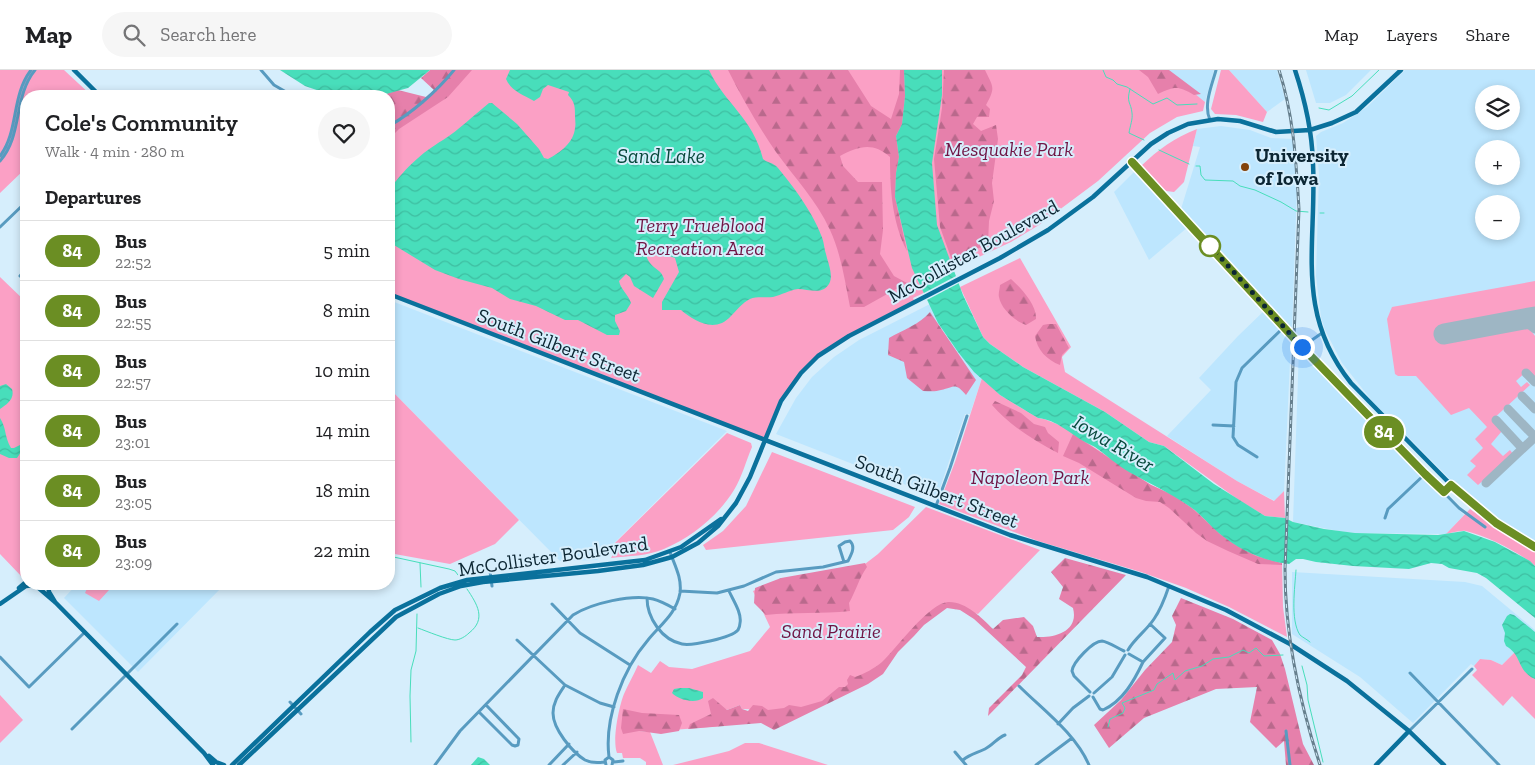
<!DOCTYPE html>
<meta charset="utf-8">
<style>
:root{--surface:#fff;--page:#f6f6f6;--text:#202124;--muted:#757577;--line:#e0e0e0}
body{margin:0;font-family:"Zilla Slab",serif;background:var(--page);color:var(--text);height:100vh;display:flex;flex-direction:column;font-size:19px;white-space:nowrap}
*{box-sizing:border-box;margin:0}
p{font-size:16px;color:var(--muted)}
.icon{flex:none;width:28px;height:28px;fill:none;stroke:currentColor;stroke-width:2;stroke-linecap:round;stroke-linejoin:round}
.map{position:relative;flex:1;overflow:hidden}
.details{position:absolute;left:20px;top:20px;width:375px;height:500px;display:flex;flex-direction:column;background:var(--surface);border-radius:20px;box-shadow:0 2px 8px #0003}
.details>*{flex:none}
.badge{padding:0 10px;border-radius:16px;font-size:18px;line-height:32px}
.controls{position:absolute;left:1475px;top:15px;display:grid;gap:10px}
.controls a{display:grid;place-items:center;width:45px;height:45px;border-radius:50%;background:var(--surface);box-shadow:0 2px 8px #0003;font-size:25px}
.you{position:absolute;width:25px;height:25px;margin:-12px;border:4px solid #fff;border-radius:50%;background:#1a73e8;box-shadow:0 0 0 8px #1a73e833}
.map>.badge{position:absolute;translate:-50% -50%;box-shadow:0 0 0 2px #fff}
h2{padding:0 25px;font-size:19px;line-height:45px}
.round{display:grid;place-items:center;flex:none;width:52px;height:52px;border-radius:26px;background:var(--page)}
.head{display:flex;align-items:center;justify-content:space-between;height:85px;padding:0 25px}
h1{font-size:24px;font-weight:600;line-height:38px}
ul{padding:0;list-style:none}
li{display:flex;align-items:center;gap:15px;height:60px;padding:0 25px;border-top:1px solid var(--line)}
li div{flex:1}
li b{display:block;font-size:19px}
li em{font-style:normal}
li .badge{min-width:55px;font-weight:700;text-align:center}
header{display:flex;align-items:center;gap:30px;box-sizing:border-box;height:70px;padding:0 25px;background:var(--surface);border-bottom:1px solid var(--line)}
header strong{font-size:24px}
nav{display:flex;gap:28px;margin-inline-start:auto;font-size:18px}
.search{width:350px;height:45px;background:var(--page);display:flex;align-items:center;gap:12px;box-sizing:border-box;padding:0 18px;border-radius:28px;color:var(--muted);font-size:19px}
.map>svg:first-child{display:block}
</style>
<header>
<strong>Map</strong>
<div class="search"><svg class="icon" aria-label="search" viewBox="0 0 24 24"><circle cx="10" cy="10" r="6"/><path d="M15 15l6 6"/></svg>Search here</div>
<nav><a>Map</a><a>Layers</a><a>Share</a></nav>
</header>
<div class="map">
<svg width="1535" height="695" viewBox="0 0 1535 695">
<defs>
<pattern id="forest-firs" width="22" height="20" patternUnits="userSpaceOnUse" patternTransform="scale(1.25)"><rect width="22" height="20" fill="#e680ab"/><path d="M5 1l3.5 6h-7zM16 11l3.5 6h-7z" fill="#b9698c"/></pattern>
<pattern id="water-waves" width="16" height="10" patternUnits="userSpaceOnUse" patternTransform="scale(1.25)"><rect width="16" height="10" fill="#48debb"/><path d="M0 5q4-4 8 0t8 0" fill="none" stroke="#3ebea1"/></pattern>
</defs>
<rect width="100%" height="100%" fill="#d6eefc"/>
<path fill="#bde6fe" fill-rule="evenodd" d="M1166 0H1214L1205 32Z
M1229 0H1277L1285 29 1267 42Z
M1306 0H1371L1346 25 1330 33H1316Z
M1405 0H1535V472L1499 451 1467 426 1373 332 1342 293 1325 260 1321 247 1316 206 1319 104 1316 66 1321 62 1343 53 1367 37ZM1484 24H1511V51H1484ZM1484 79H1511V106H1484ZM1484 134H1511V161H1484Z
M1221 56 1250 60 1271 68 1293 69 1297 117 1292 260 1181 139 1200 77 1193 76 1197 59Z
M1134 102 1188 157 1149 190 1114 122Z
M389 230 727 361 597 490 560 491 389 318Z
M930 234 938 253 958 282 982 308 970 344H965L937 427 776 364 796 328 812 307 834 287 859 270Z
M1265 240 1291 270 1284 421 1275 431 1237 411 1167 366 1211 320 1199 308 1238 266Z
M1299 278 1464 445 1446 464 1355 463 1338 461 1293 452Z
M1292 502 1465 512 1482 516 1535 560V562L1502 595 1491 590 1480 589 1474 596 1471 594 1413 653 1360 607 1292 564Z
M77 514H225L138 602 64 528Z"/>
<path fill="#fba0c5" d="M0 0H64L92 26H26V98L0 123Z
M455 0H905L918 211 924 223 913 228 915 232 849 266 818 286 786 322 764 371 389 224V61L439 20Z
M938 0H1166L1205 32 1203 41 1177 47 1150 63 1098 111 1039 155 1011 172 949 201 935 156 929 119Z
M1221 0H1229L1267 42 1263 52 1236 45 1215 44 1211 39Z
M1197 59 1184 112 1174 122 1166 121 1141 96C1159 79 1174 68 1197 59Z
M1020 188 1071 277 1062 287 1065 302 1237 411 1274 431 1284 421 1285 448 1265 446 1240 431 1164 376 1149 372 1105 342 1023 297 990 274 983 267 960 217Z
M0 207 26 232V503L22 507 0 484Z
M1535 211V242L1437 260 1439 271 1522 255 1529 258 1535 266V307L1528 300 1516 311 1521 317 1527 312 1530 315 1492 350 1502 361 1491 374 1503 386 1510 380 1513 384 1478 415 1467 405 1476 396 1470 391 1483 378 1475 369 1487 357 1469 338 1451 345 1416 306H1398L1395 304 1387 249 1392 237Z
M982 308 1000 325 1038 348 1044 349 1062 356 1151 415 1173 425 1268 491 1282 493 1283 537 1287 567 1229 537 1186 518 1141 502 1038 471 939 434 955 392Z
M389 318 519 450 495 474 450 494 389 483Z
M727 363 751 373 752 377C746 391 742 407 734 420 718 446 692 467 664 479 648 486 628 486 611 488L616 479 615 473Z
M772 382 915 437 909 447 893 460 706 480 703 475 723 461 746 436Z
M926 437 1040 480 978 544 946 535 904 571 866 612 782 651 768 640 742 639 740 635 727 640 723 638 721 656 661 661H639L650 662 663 695H646V692L640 688H623L622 683H617C612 671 619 636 624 624 628 614 634 605 638 595L651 603 660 591 669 597 692 599 750 581 770 557 753 521 781 509 865 494 878 484Z
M1470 439 1499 460 1535 481V496C1519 482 1487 466 1466 461 1460 460 1452 463 1446 464Z
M89 514 96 516 98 514 109 520 99 531 85 523Z
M1535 562V649L1512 626 1503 636 1472 605 1477 600 1474 596 1480 589 1491 590 1502 595Z
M0 625 23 650 0 673Z
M745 673H759L828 695H673L729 681Z"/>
<path fill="url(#forest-firs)" d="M430 0H472L448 27 399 59 389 69V62L395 54 389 50V26H379L398 20 426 27 434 20 421 8Z
M728 0H848L871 36 891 49 899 24 900 0H904L905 26 902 54 896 66 899 87 896 103 895 127 907 181C892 152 890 119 890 87 873 72 859 76 840 86L843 96 858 112H882L883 160 880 184 894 206 907 213 864 237H850C845 211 841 184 830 160 817 131 794 107 776 82 758 56 742 28 728 0Z
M944 0H985C993 17 996 17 986 35L990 39 989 47H977L973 54 981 61 996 55 998 69 992 113 994 131 989 151 988 174 968 183 958 195 954 196 940 157 934 89 942 38Z
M1139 0H1169L1201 24 1194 25C1178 16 1176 16 1158 24L1148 7Z
M1011 209C1021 218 1037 235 1036 249L1026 255C1015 251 1001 239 999 227 998 224 1000 218 1000 215Z
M930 242 976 310 966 325C955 312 955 317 941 320 935 322 929 321 923 321L907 308 904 292 888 285 889 268C903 260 920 254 930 242Z
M1048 254H1056L1069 278 1062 285 1060 295C1047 290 1037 280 1035 266L1043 255Z
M995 331 1021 343 1034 354 1045 357 1048 363 1059 372 1058 383C1034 370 1010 356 992 335Z
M1073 364 1129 401 1151 415 1173 425 1192 438 1220 464 1236 475 1256 486 1282 493V495L1258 494 1228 481 1207 471 1196 463 1169 438 1160 432 1146 431 1136 428 1079 393 1063 386Z
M1065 488 1126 505 988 646 989 638 1022 605 1026 597 974 549 960 540 947 538 924 555 914 566 898 582 883 604 868 614 774 660 761 653 688 659 690 654 711 644 708 631 713 628 727 640 740 635 742 639 748 641 753 635 762 636 768 640 784 638 789 635 801 637 822 631 839 617H845L848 614 847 610 850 605 855 607C864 604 875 598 882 592 896 579 929 533 948 532 965 531 982 548 993 559L1003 550 1024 547 1033 556 1037 567C1056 568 1079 561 1073 538L1059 529 1063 517 1051 502Z
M865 493 867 497C859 508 856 521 849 533L850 541C822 544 794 542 766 545L754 533 755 518 781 508Z
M1181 528 1233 549 1272 570 1280 584 1285 599 1303 674 1314 695H1286L1284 671 1276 678 1250 652 1257 617 1216 619 1144 648 1109 678 1094 655 1121 630 1145 600 1172 572 1176 555 1172 546Z
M623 639 642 643 679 645 682 653 679 661 661 664 639 661 623 664 621 658Z"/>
<path fill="url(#water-waves)" d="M280 0H430L408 18 379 26H334L305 16Z
M510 0H709C725 34 753 48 763 89 767 93 773 92 778 98 793 116 813 143 821 165 824 171 824 178 826 184 828 194 837 211 824 219 817 223 806 219 798 219 789 220 782 225 773 227 766 228 757 226 750 229 743 232 736 241 731 246 715 264 694 251 681 240H662V232L679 202 675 188 644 177C645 182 646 188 650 193 655 200 661 199 664 209L653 228 634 216 630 207 626 204 619 211C621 220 628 224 631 233L626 241 615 245V251L620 261 619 265H607L578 250H565L536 236 510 229 492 218 459 209 435 200 389 172V121L391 117C408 96 420 84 443 70 459 60 474 45 489 33H492L517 54 539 79 544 88 548 89C560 83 574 72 575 58 576 54 575 50 575 46 575 37 575 32 568 25L569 22 548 15 543 19 540 27 534 31C523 25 511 21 506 9Z
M904 0H942V25L932 93 937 155 963 225 983 267 990 274 1023 297 1105 342 1149 372 1164 376 1214 414 1265 446 1285 448 1293 452 1324 459 1355 463 1438 465 1464 461 1495 472 1530 491 1535 496V548L1486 508 1477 503 1449 498 1442 494 1431 493 1409 499 1353 496 1316 492 1303 489H1296L1289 494C1263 491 1240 480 1220 464 1209 455 1200 443 1189 436 1170 423 1149 413 1129 402 1117 395 1106 385 1095 377 1092 375 1088 374 1085 372 1069 363 1057 350 1038 348L1000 325 974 302 958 282 938 253 912 198 895 127 896 103 899 87 896 66 902 54 905 26Z
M6 314 12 319C15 329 7 334 0 339V316Z
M0 348C7 359 4 366 11 378H14L22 374H26V380L23 379 17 388H9L0 384Z
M1510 544 1514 545 1535 562V609C1516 600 1523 586 1506 576L1504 571 1505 563 1502 555 1507 546Z
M680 618H689L703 622V628C695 634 679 630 672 623L674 619Z
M478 687 484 689 490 695H471Z"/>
<path fill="#d6eefc" d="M958 205 961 212 925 231 922 224Z"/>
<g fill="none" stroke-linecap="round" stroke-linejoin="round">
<path stroke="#48debb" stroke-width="1" d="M1103 0 1106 7 1113 10 1117 14 1127 17 1153 34 1167 28 1177 35 1197 34
M1130 19C1126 33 1131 32 1132 43 1133 49 1130 56 1129 63L1144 70
M1319 38 1329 40 1352 26 1379 0
M1159 80 1189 94
M1196 96H1200L1201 105 1205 110 1233 111 1240 116 1255 120 1281 132 1296 141 1308 142
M1320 143H1324
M389 486 449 499 455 501 458 505
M420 493 421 517
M1296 500C1295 517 1290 550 1300 565 1302 567 1308 570 1310 572
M418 558C426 561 448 570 455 570 460 570 466 566 469 563 487 549 477 534 467 519
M1302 596 1307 615 1308 630 1323 692
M1108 657 1110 649 1123 643 1125 638 1122 633 1154 620 1157 614 1173 603 1175 610 1185 601 1202 596 1213 589 1229 587 1243 580 1249 583 1256 578 1264 586 1283 585
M411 672 410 626 411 600 416 581 417 544"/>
<path stroke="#9eb6c4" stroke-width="9" d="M1485 257C1502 254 1522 246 1535 259
M1526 303 1535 312
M1522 326 1535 339
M1508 339 1535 367
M1496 350 1522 378
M1486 413 1535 367"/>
<path stroke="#9eb6c4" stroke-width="21" d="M1444 264 1535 247"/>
<path stroke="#589bc0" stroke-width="3" d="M261 0 274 15 293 26
M1210 50C1203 35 1212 15 1216 0
M389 56C412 43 437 21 454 0
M0 86C19 61 11 26 31 0
M0 91C23 65 13 27 35 0
M1132 92 1344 321 1459 438 1485 457
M0 157 26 132
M20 206 26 199
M1302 277 1322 263
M1213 355 1234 356
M1257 387 1238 375 1233 367 1236 312 1242 298 1284 257
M1444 422 1451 415
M936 436 950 398 967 346
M1385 448 1388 439 1425 404
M490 501 492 516
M680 521 717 523 744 516 776 502 823 497 848 491C851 485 856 477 850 471L845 472 839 476 844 492
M647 528C647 548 662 570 682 574 692 576 731 568 738 560 739 558 740 556 740 553 742 543 733 530 729 521
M552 534 580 563 630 595
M517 570 565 615 600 633 614 637
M1128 580C1135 568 1146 561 1154 549 1161 539 1165 528 1169 516
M0 587 29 617 85 562
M1143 592 1165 568 1150 554
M1410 603 1499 695
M565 615C559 624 553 632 553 643 553 659 572 682 585 690 591 693 598 693 604 692
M1019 616C1043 640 1075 663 1089 695
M1090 622 1074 606 1072 601C1073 592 1093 571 1102 571 1109 572 1117 578 1124 581
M1094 623 1112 607 1125 585
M1093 627 1100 639 1103 640C1123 631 1134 611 1143 592L1129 584
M290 632 301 644
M479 642 512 675 515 676 518 675 519 669 486 635
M1058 654 1073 638 1089 626
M72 659 177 554
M1286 661 1290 695
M1409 661 1472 599
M955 682 966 695
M609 687C604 648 623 599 648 570 661 554 676 544 680 523 682 508 675 496 670 482
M609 687 613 690 612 695
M963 690C970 684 977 683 985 679 993 675 997 668 1005 665
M614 692 623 691
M435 695 460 661 573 545C592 533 632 524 653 529 661 531 668 535 675 539
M549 695 569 674
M563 695 577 682
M606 695 605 690 609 687
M1036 695 1072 668"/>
<path stroke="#0a719c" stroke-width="4.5" d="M74 0 100 26
M1295 0C1305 30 1312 62 1313 93 1317 175 1294 242 1351 313L1459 423 1496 453 1535 477
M389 224 1010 465 1147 507 1226 540 1290 574 1347 611 1409 661 1444 695
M34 514 55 532 204 683 213 695
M48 514 49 522 55 532
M19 518 26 512
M0 534 26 516 35 515
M209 686 216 692 224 695
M232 695 370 562 395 540 440 518 467 510 645 490 681 477 721 449
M239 695 396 547 439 524 461 516 483 512 598 501 643 495 672 487 698 473 718 456 736 433 750 407 781 331 801 303 818 286 849 266 1000 188 1048 160 1093 127 1151 74 1168 63 1188 54 1218 49 1240 51 1276 62 1310 60 1332 53 1356 42 1401 0
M1376 695 1409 661"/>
<defs>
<path id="rail" d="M1279 0C1294 47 1296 91 1299 139L1285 499C1285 566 1299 631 1320 695"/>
</defs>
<use href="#rail" stroke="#667f8d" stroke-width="3"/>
<use href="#rail" stroke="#d6eefc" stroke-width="1" stroke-dasharray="4" stroke-linecap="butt"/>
</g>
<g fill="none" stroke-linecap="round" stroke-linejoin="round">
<defs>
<path id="line" d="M1132 92 1302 277 1425 404 1444 422 1451 415 1496 453 1535 477"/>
</defs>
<use href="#line" stroke="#fff" stroke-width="11"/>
<use href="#line" stroke="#6b8e23" stroke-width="8"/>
<path stroke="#0c2633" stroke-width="5" stroke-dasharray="0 9" d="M1210 176 1302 277"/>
</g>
<circle fill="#83420a" stroke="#d6eefc" stroke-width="2" cx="1245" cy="97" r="5"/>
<circle fill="#fff" stroke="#6b8e23" stroke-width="2.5" cx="1210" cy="176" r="10"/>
<g text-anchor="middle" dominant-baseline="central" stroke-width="4" stroke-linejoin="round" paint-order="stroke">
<g font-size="20" font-style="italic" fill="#701545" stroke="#d6eefc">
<text x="1009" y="79">Mesquakie Park</text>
<text x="700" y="155">Terry Trueblood<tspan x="700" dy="23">Recreation Area</tspan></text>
<text x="1030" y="407">Napoleon Park</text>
<text x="831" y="561">Sand Prairie</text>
</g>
<g font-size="20" font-weight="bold" fill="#0c2633" stroke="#d6eefc" text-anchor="start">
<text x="1255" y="85">University<tspan x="1255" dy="23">of Iowa</tspan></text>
</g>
<g font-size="20" fill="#0c2633" stroke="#d6eefc">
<text transform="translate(973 181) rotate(-29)">McCollister Boulevard</text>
<text transform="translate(559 275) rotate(21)">South Gilbert Street</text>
<text transform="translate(937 421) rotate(21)">South Gilbert Street</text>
<text transform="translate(553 486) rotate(-8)">McCollister Boulevard</text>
</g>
<g font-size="21" font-style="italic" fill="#07493c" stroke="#d6eefc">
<text x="661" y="85">Sand Lake</text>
<text transform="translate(1114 373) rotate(31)">Iowa River</text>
</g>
</g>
</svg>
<div class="controls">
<a><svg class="icon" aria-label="layers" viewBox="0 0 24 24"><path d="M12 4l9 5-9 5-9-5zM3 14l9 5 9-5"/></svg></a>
<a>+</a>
<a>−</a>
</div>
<div class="you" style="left:1302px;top:277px"></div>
<b class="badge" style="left:1384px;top:362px;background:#6b8e23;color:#fff">84</b>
<section class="details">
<div class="head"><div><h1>Cole's Community</h1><p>Walk · 4 min · 280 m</p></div><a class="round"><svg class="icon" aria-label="heart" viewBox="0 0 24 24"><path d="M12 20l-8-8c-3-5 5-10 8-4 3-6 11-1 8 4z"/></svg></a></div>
<h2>Departures</h2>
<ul>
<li><span class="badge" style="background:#6b8e23;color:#fff">84</span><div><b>Bus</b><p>22:52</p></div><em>5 min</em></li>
<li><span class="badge" style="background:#6b8e23;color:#fff">84</span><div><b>Bus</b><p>22:55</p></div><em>8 min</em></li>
<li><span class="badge" style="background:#6b8e23;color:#fff">84</span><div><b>Bus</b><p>22:57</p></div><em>10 min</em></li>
<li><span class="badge" style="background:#6b8e23;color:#fff">84</span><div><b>Bus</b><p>23:01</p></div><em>14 min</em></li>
<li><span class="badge" style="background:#6b8e23;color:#fff">84</span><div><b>Bus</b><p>23:05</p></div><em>18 min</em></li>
<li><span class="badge" style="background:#6b8e23;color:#fff">84</span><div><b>Bus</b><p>23:09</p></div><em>22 min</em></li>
</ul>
</section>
</div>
